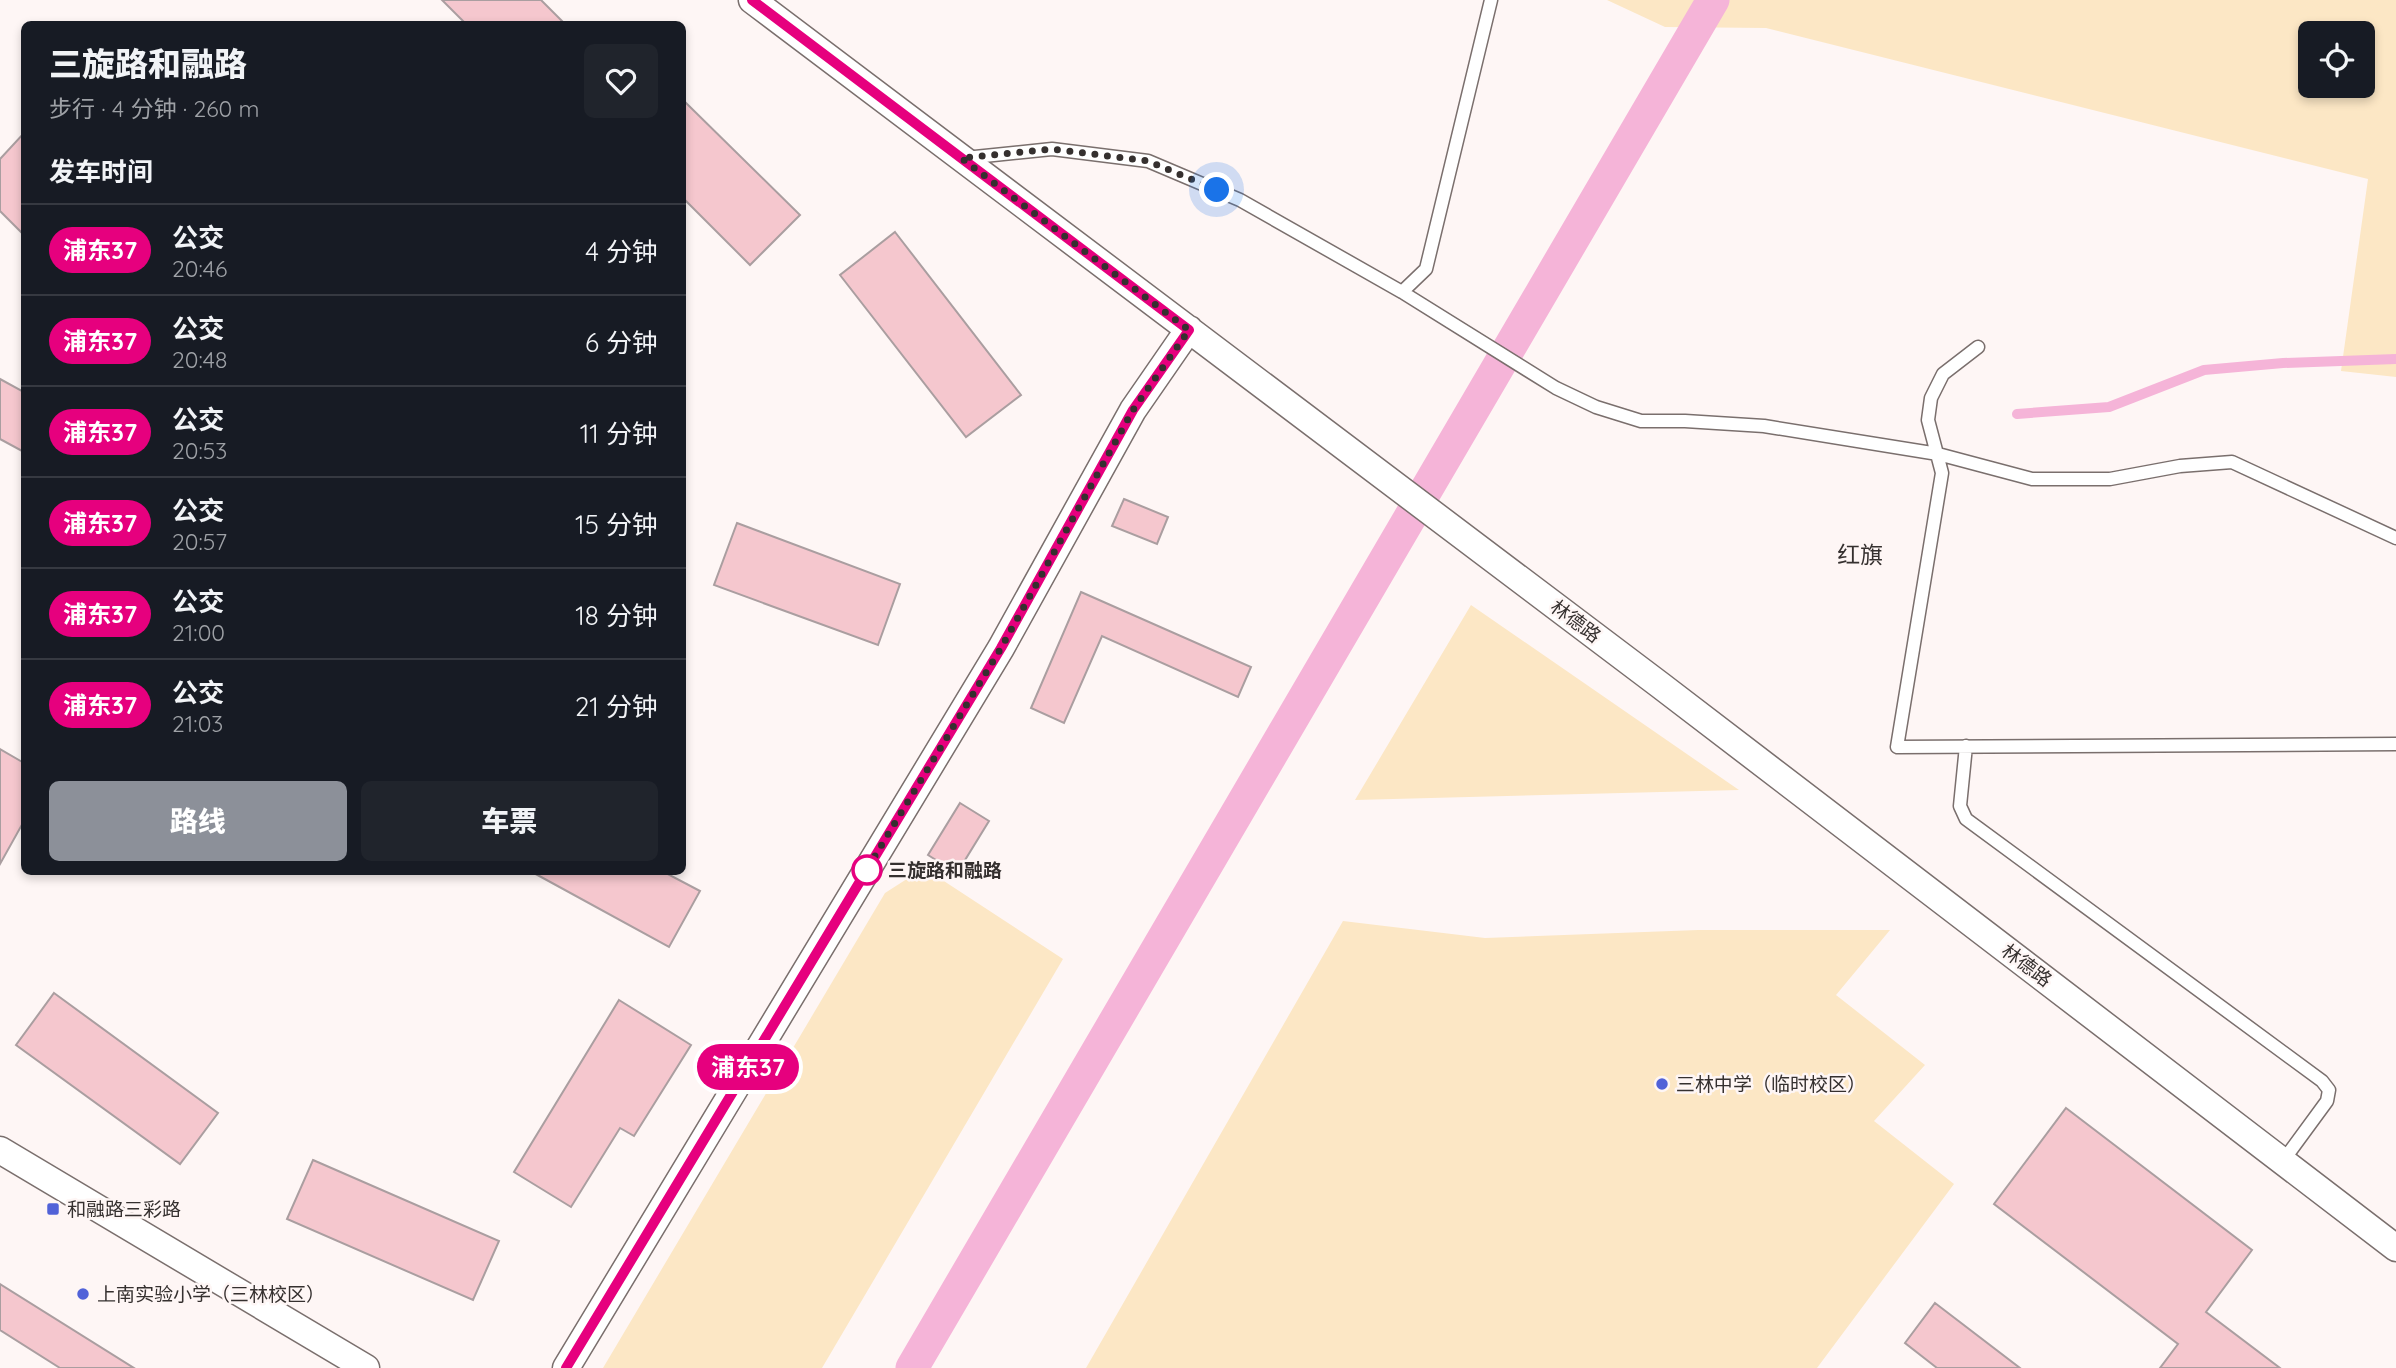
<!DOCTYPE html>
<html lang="zh">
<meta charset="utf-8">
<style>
:root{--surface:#171b24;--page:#20242c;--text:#f1f3f6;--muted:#9ea1a6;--line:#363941;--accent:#8c9099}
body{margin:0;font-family:Quicksand,"Noto Sans SC",sans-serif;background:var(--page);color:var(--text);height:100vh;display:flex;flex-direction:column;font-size:26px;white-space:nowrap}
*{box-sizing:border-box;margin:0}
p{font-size:23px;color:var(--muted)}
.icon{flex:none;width:38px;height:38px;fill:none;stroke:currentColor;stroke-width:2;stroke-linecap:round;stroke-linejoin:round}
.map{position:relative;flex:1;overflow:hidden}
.panel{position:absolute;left:21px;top:21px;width:665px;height:854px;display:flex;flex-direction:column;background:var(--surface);border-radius:10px;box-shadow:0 4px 10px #0003}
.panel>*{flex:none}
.badge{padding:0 14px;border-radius:23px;font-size:24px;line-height:46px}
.controls{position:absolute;left:2298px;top:21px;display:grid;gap:14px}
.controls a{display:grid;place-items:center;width:77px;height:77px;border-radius:10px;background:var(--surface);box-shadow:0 4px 10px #0003;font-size:35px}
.you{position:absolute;width:35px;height:35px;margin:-18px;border:5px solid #fff;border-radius:50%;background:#1a73e8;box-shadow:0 0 0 10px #1a73e833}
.map>.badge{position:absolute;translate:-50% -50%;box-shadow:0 0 0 4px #fff}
h2{padding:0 28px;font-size:26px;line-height:63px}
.round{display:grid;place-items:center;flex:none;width:74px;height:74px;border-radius:10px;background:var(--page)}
.summary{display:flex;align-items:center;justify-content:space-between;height:119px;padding:0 28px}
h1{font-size:33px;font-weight:800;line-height:52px}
.button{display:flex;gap:14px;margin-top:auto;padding:14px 28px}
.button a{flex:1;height:80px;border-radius:10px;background:var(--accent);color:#fff;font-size:28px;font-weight:800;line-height:80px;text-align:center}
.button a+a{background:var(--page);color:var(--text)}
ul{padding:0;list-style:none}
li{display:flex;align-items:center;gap:21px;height:91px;padding:0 28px;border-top:2px solid var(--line)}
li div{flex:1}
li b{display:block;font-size:26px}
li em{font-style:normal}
li .badge{min-width:77px;font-weight:700;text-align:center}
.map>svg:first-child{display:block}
</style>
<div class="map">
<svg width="2396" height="1368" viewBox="0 0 2396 1368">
<rect width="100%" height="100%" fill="#fef6f5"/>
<path fill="#fce7c5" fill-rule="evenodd" d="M1607 0H2396V377L2341 371 2368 179 1766 28 1665 27ZM2362 33V86H2310V33Z
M1471 605 1739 790 1355 800Z
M924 868 1063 959 822 1368H603L885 893Z
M1343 921 1485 938 1698 930H1890L1836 995 1925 1065 1874 1121 1954 1184 1817 1368H1086Z"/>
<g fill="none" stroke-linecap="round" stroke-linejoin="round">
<path stroke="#f5b4d8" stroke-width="10" d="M2017 414 2109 407 2204 370 2283 363 2396 359"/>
<path stroke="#f5b4d8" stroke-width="33" d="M912 1368 1713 0"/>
</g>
<path fill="#f5c7ce" stroke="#aa9ea0" stroke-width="2" d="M442 0H541L565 24H466Z
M682 99 800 215 750 265 682 197Z
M24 133V235L0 211V159Z
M895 232 1021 395 966 437 840 275Z
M0 379 24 392V452L0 439Z
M1124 499 1168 517 1157 544 1112 526Z
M737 523 900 584 878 645 714 585Z
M1081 592 1251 667 1238 697 1102 636 1064 723 1031 708Z
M0 749 24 763V821L0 864Z
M960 803 989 821 957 873 928 855Z
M532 872H664L700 891 669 947Z
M54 993 218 1113 180 1164 16 1045Z
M619 1000 691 1045 634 1136 620 1128 571 1207 514 1172Z
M2066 1108 2252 1250 2206 1312 2280 1368H2160L2178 1344 1994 1204Z
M313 1160 499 1241 473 1300 287 1219Z
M0 1284 134 1368H60L0 1330Z
M1935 1303 2020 1368H1937L1905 1343Z"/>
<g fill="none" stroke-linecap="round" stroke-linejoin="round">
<defs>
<path id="lane" d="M965 158 1052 149 1148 161 1240 200 1402 292 1556 388 1596 407 1641 421H1685L1764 426 1938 454 2032 479H2110L2180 466 2232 462 2396 538
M1402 292 1426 269 1491 0
M1978 347 1943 374 1931 398 1928 420 1942 473 1897 747 2396 744
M1966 746 1960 806 1966 819 2322 1081 2329 1090 2327 1101 2283 1161"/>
<path id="street" d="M752 0 1660 685 2396 1248
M0 1150 366 1368
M566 1368 1001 648 1133 410 1189 329"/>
</defs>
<use href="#lane" stroke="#7a6f6d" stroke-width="15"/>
<use href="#street" stroke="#7a6f6d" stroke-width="29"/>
<use href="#lane" stroke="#fff" stroke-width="12"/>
<use href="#street" stroke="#fff" stroke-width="26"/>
</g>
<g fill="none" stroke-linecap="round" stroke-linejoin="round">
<defs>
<path id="line" d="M566 1368 1001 648 1133 410 1189 330 752 0"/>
</defs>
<use href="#line" stroke="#fff" stroke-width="16"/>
<use href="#line" stroke="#e6007e" stroke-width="10"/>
<path stroke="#35302f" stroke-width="7" stroke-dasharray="0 12.6" d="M867 870 861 879 1001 648 1133 410 1189 330 961 158 1052 149 1148 161 1217 190"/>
</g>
<circle fill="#fff" stroke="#e6007e" stroke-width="3.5" cx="867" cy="870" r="14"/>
<g fill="#5162d8" stroke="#fef6f5" stroke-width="2.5">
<circle cx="1662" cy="1084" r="7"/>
<rect x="46" y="1202" width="14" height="14" rx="3.5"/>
<circle cx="83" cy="1294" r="7"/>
</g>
<g text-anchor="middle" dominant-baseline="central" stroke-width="5" stroke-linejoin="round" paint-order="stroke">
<g font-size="19" fill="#35302f" stroke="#fef6f5">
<text transform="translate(1576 621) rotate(37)">林德路</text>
<text transform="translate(2027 965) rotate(37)">林德路</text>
</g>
<g font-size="19" font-weight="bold" fill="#35302f" stroke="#fef6f5" text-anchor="start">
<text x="888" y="870">三旋路和融路</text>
</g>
<g font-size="19" fill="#35302f" stroke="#fef6f5" text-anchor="start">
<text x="1676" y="1084">三林中学（临时校区）</text>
<text x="67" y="1209">和融路三彩路</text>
<text x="97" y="1294">上南实验小学（三林校区）</text>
</g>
<g font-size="23" fill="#35302f" stroke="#fef6f5">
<text x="1860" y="554">红旗</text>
</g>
</g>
</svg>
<div class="controls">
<a><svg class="icon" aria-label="locate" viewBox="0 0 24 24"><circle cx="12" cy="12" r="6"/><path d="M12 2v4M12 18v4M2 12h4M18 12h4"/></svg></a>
</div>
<div class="you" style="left:1217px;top:190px"></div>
<b class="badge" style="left:748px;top:1067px;background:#e6007e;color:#fff">浦东37</b>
<section class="panel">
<div class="summary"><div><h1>三旋路和融路</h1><p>步行 · 4 分钟 · 260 m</p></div><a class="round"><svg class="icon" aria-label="heart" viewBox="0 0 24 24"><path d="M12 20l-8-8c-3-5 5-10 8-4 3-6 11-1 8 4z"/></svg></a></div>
<h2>发车时间</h2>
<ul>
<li><span class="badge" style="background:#e6007e;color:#fff">浦东37</span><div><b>公交</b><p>20:46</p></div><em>4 分钟</em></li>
<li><span class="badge" style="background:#e6007e;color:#fff">浦东37</span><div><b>公交</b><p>20:48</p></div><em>6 分钟</em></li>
<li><span class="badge" style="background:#e6007e;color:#fff">浦东37</span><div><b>公交</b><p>20:53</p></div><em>11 分钟</em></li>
<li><span class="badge" style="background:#e6007e;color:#fff">浦东37</span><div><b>公交</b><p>20:57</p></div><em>15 分钟</em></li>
<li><span class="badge" style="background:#e6007e;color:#fff">浦东37</span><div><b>公交</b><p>21:00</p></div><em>18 分钟</em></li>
<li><span class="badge" style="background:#e6007e;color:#fff">浦东37</span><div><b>公交</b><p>21:03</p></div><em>21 分钟</em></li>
</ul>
<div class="button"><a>路线</a><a>车票</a></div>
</section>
</div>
